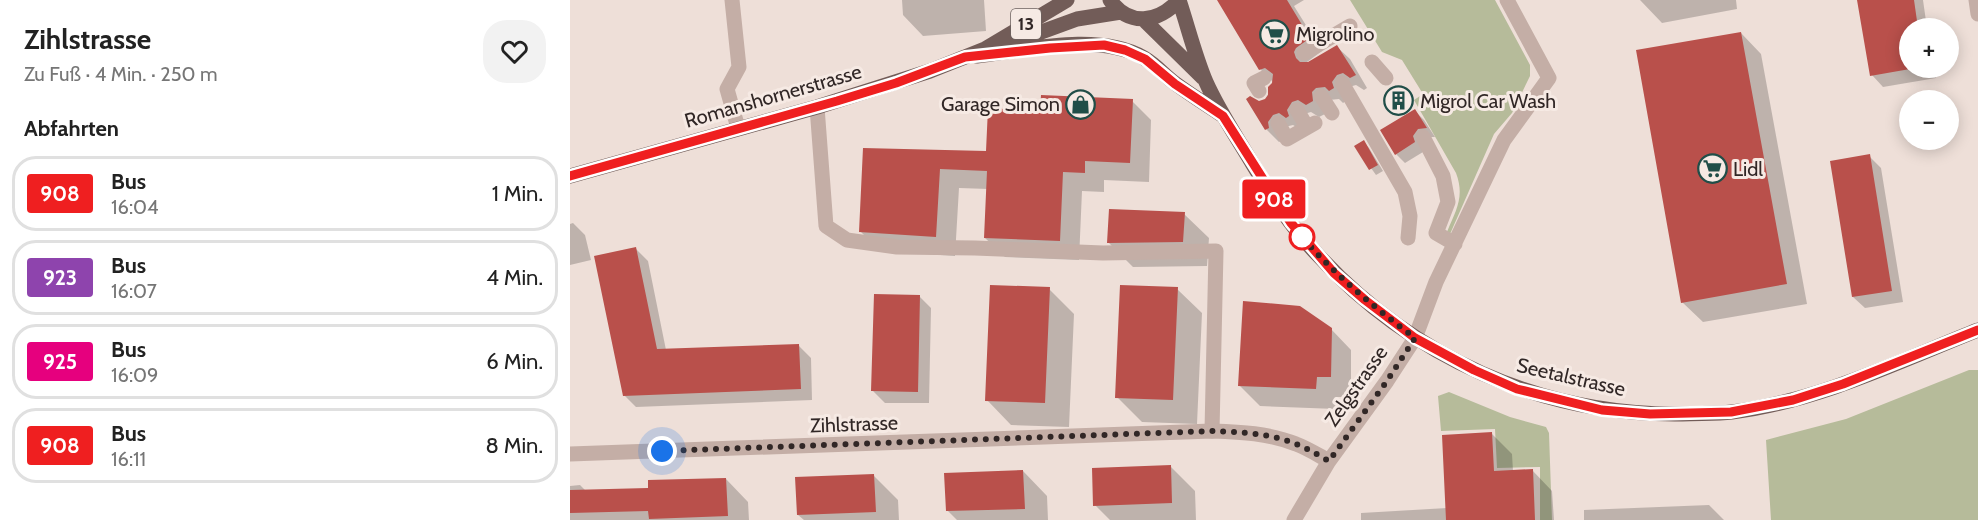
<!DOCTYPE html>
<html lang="de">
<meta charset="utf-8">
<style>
:root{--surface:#fff;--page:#f2f2f2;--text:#222;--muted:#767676;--line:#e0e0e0}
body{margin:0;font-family:Cabin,sans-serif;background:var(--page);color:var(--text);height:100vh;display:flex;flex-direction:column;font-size:22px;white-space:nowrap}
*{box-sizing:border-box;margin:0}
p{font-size:20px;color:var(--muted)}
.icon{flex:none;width:33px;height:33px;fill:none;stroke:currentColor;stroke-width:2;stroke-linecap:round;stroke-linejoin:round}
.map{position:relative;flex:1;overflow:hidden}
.side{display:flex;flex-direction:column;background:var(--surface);width:570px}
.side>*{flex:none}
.badge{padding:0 12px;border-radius:4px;font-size:21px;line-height:39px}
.controls{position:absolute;left:1329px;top:18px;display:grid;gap:12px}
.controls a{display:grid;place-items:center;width:60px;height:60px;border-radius:50%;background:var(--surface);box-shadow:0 3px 15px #0003;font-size:30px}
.you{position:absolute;width:30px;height:30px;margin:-15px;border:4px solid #fff;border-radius:50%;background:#1a73e8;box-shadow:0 0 0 9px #1a73e833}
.map>.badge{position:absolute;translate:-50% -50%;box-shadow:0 0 0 3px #fff}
h2{padding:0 24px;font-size:22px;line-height:54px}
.round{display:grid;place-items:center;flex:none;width:63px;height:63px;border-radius:24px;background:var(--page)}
.headline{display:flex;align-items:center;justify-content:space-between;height:102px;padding:0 24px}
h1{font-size:28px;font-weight:700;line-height:45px}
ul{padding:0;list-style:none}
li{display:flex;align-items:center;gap:18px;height:75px;margin:0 12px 9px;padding:0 12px;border:3px solid var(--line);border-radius:24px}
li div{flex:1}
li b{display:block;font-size:22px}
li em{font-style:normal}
li .badge{min-width:66px;font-weight:700;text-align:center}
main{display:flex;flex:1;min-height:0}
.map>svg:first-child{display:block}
</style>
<main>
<section class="side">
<div class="headline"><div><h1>Zihlstrasse</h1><p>Zu Fuß · 4 Min. · 250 m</p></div><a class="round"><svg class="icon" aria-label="heart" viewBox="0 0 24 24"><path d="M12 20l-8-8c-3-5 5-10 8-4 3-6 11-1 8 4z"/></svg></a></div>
<h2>Abfahrten</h2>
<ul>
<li><span class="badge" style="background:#ef1f20;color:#fff">908</span><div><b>Bus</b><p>16:04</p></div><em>1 Min.</em></li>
<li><span class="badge" style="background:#8e44ad;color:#fff">923</span><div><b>Bus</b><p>16:07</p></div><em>4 Min.</em></li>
<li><span class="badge" style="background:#e6007e;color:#fff">925</span><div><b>Bus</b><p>16:09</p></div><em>6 Min.</em></li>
<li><span class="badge" style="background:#ef1f20;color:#fff">908</span><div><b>Bus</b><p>16:11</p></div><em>8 Min.</em></li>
</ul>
</section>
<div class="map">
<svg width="1408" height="520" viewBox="0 0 1408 520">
<rect width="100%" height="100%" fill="#eedfd8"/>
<path fill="#b6bb9a" d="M780 0H925L960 65V76L942 113 924 134 880 234 877 232C886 210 895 197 886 173L844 100 853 94 832 60 812 52Z
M1399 370H1408V520H1201L1196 440 1276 419Z
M879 392 940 417 976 427 979 433 982 520H970V467L927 468 925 429 871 431 868 396Z"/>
<path fill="#0003" d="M332 0H414L416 31 353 36 333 15Z
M658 0H734L724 6 752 51 737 62 738 64 767 47 780 59 797 88 794 90 786 85 779 87 776 101 773 103 769 99 759 100 755 114 749 117 741 112 734 114 730 129 723 125 715 127 711 141 709 142 696 129 678 99 689 102 695 100 704 83 690 69Z
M1070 0H1166L1167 9 1092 23Z
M1288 0H1353L1357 28H1340V68H1364L1366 78 1313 87 1302 75Z
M1171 33 1191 54 1237 304 1133 322 1112 302Z
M562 101 581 120 579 182 534 180V192L512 191 509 260 435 257 415 238 418 189 389 188 385 256 310 251 290 231 294 149 418 153 471 112Z
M845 111 854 120 865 137H859L853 152 835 163 826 154Z
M794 142 799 148 813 171 806 175 786 147Z
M1299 156 1311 168 1333 302 1295 308 1283 297Z
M614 214 639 238 637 266 563 267 538 242Z
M3 223 15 235 21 260 0 265V224Z
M66 249 78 261 96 350 229 346 241 358 242 400 66 407 54 395Z
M479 289 504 314 499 427 441 425 417 400Z
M607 289 632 313 627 424 572 422 547 397Z
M349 296 361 308 359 403H315L303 391Z
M761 329 781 350V397H766V409L690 406 670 386Z
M921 433 942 454 943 471 962 470 982 491 984 520H791V513L877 508Z
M600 466 625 491 626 520H540L525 505Z
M453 471 477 496 478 520H387L377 510Z
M304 476 328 500 329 520H234L228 515Z
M156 479 178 502 179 520H0V486L10 485 16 491 79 489Z
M1139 505 1154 520H1014V510Z"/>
<path fill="#b9504b" d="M647 0H717L740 38 726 48 724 52 726 58 730 62H738L767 45 786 75 780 78 773 73 767 75 762 82 764 88 759 91 755 87 746 88 742 92 743 101 736 105 728 100 722 102 717 110 719 116 716 118 709 113 703 115 698 122 699 128 695 130 676 99 680 96 689 101 695 99 698 95V87L702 83 703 74 695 68 689 70Z
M1287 0H1344L1348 28H1340V69L1300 76Z
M1171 32 1217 284 1111 303 1066 50Z
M471 95 563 99 560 163 515 161V173L493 172 490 241 414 238 417 171 370 169 366 237 289 232 293 148 416 151 418 108 470 111Z
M845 109 857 128 848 129 843 136 845 142 825 155 810 130Z
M794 140 808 165 799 170 784 146Z
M1300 154 1322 291 1282 297 1260 161Z
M539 209 615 212 613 242 537 243Z
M66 247 87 349 229 344 231 389 53 396 24 256Z
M420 285 480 287 475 403 415 401Z
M550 285 608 287 603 400 545 398Z
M304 294 350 295 348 392 301 391Z
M673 301 730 306 762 328 761 377H747L746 389 668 386Z
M922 432 924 471 963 469 965 520H876L872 435Z
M601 465 602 503 523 506 522 468Z
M453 470 455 509 376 511 374 473Z
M304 474 306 512 227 515 225 477Z
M156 478 158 516 79 519 78 511 0 513V490L78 488V480Z"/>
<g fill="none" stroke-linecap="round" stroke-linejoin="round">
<path stroke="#c4aea6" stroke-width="15" d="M162 0 169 67 157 89 168 128
M734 53 780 26
M802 62 816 78
M772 83 835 192 840 216 838 238
M689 91 684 83 694 78
M751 96 762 113
M247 107 256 226 277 240 327 247 405 248 533 253 646 251 642 431
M727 110 737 127
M708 123 717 139 745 123
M853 137 873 176 878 202 866 233 885 244
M845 338 866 282 934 140 979 78 937 0"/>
<path stroke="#c4aea6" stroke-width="15" d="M1406 0 1408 14
M0 454 642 431C670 432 699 433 726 444 737 448 748 455 759 461
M724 520 759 461 817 381 845 338"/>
<path stroke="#725c58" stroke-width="15" d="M540 0C559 27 588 23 609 0
M609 0C618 27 625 56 636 82 648 109 664 133 679 158 699 191 719 225 746 253 841 357 971 416 1112 414 1128 413 1146 414 1162 412 1248 401 1328 362 1408 330
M573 19 633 78
M433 46 507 19 551 12
M407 56C456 50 530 32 574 58 586 65 595 76 606 84 621 95 637 105 652 115
M0 176 247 107 360 71 415 49 497 0"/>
</g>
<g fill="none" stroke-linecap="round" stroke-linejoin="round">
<defs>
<path id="line" d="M0 176 267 101 326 83 395 57 480 48 534 45 555 50 575 59 605 84 653 116 721 223 764 273 795 300 845 338 904 370 947 389 1032 410 1080 414 1161 412 1223 400 1273 384 1408 330"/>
</defs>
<use href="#line" stroke="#fff" stroke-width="14"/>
<use href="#line" stroke="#ef1f20" stroke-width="9"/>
<path stroke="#312726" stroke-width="6" stroke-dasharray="0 10.8" d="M92 451 642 431C669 432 699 433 726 444 737 448 748 455 759 461L817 381 845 338C804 307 766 276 732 237"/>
</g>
<defs>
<symbol id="supermarket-ring" viewBox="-11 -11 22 22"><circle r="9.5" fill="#f6eae4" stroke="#204e48" stroke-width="1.5"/><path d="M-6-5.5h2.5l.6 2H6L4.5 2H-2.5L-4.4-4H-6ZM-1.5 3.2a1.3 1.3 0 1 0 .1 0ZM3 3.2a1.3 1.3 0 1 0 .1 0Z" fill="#204e48"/></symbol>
<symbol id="building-ring" viewBox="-11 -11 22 22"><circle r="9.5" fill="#f6eae4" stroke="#204e48" stroke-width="1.5"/><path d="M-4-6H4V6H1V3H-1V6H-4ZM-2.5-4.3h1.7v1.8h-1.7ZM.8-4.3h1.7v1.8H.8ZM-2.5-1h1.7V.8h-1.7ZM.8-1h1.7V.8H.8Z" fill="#204e48"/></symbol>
<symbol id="shop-ring" viewBox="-11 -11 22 22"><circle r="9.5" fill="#f6eae4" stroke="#204e48" stroke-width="1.5"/><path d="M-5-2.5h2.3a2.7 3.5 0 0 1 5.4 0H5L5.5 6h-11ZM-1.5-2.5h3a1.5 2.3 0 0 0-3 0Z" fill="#204e48"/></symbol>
</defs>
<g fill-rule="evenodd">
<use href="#supermarket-ring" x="688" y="18" width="33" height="33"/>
<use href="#building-ring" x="812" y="84" width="33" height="33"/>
<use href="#shop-ring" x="494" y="88" width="33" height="33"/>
<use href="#supermarket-ring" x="1126" y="152" width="33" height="33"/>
</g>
<circle fill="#fff" stroke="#ef1f20" stroke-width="3" cx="732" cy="237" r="12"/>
<g text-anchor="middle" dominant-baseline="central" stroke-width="6" stroke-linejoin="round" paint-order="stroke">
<rect fill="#f6eae4" stroke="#6c625f" stroke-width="1.5" x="441" y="9" width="30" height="30" rx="4.5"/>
<g font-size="18" font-weight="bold" fill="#312726">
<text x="456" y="24">13</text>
</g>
<g font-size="20" fill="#312726" stroke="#f6eae4" text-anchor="start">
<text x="726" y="34">Migrolino</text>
<text x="850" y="101">Migrol Car Wash</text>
<text x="490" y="104" text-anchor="end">Garage Simon</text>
<text x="1163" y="169">Lidl</text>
</g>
<g font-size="20" fill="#312726" stroke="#f6eae4">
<text transform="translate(203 96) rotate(-16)">Romanshornerstrasse</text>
<text transform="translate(1001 377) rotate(13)">Seetalstrasse</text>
<text transform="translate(786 386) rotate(-55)">Zelgstrasse</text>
<text transform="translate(284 424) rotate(-2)">Zihlstrasse</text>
</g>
</g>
</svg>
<div class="controls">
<a>+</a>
<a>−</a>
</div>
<div class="you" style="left:92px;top:451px"></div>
<b class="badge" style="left:704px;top:199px;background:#ef1f20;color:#fff">908</b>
</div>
</main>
